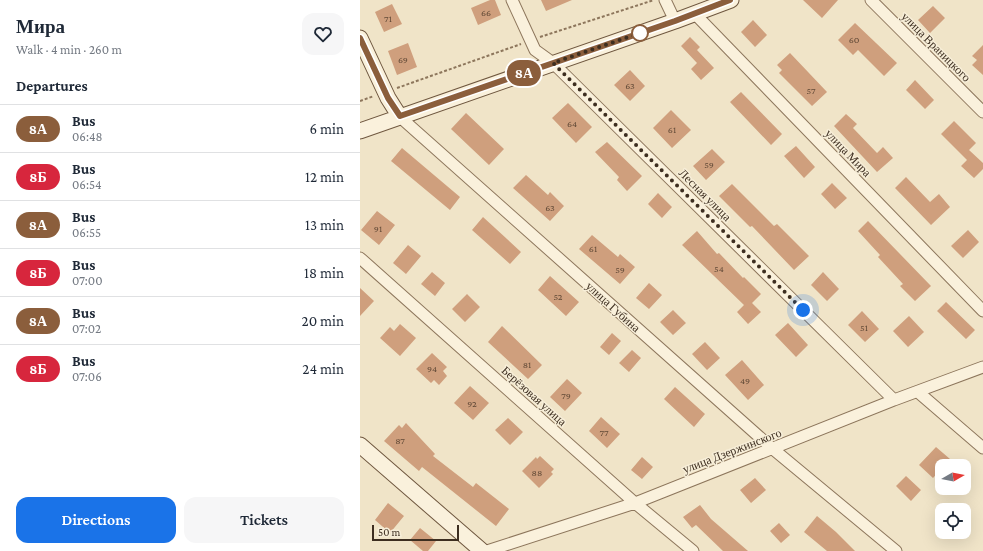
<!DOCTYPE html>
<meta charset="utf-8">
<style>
:root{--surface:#fff;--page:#f6f6f7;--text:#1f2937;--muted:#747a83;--line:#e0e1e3;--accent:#1a73e8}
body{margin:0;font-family:"Crimson Pro",serif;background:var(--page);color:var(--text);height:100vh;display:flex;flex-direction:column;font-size:15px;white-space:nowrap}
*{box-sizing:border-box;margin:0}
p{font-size:13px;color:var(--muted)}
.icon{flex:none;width:22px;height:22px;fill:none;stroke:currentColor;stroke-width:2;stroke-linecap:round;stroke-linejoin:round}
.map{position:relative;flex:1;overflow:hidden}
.side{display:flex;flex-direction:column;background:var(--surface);width:360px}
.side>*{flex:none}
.badge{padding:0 8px;border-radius:13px;font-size:14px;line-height:26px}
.needle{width:26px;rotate:81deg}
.tools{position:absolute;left:575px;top:459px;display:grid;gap:8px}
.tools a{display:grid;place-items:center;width:36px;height:36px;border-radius:8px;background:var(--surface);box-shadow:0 4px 16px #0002;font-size:20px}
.scale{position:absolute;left:12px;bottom:10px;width:87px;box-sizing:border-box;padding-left:4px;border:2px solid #3d2e20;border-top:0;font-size:11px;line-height:14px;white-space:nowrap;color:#3d2e20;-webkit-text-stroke:3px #f7eed8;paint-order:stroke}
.you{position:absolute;width:20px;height:20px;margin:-10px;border:3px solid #fff;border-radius:50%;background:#1a73e8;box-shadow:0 0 0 6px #1a73e833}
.map>.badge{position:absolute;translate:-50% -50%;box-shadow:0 0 0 2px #fff}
h2{padding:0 16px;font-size:15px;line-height:36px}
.round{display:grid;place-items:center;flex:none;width:42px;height:42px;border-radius:12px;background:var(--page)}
.summary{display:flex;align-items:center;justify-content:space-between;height:68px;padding:0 16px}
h1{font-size:19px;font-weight:600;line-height:30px}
.primary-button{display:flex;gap:8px;margin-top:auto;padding:8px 16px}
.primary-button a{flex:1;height:46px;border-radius:12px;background:var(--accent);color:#fff;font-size:16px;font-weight:600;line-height:46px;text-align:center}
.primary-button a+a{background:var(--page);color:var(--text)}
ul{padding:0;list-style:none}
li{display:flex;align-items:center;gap:12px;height:48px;padding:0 16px;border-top:1px solid var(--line)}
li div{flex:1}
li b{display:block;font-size:15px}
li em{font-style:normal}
li .badge{min-width:44px;font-weight:700;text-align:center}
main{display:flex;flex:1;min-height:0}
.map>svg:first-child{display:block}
</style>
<main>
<section class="side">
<div class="summary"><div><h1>Мира</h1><p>Walk · 4 min · 260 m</p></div><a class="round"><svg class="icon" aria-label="heart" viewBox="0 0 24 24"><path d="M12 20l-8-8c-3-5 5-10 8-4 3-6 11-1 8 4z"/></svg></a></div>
<h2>Departures</h2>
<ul>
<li><span class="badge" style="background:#8b5e3c;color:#fff">8А</span><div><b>Bus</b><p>06:48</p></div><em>6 min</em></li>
<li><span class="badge" style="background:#d7263d;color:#fff">8Б</span><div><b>Bus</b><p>06:54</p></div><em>12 min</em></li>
<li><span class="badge" style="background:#8b5e3c;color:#fff">8А</span><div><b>Bus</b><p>06:55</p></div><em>13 min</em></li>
<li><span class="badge" style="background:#d7263d;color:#fff">8Б</span><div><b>Bus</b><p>07:00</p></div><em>18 min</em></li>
<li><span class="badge" style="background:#8b5e3c;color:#fff">8А</span><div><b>Bus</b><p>07:02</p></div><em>20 min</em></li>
<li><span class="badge" style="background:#d7263d;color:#fff">8Б</span><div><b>Bus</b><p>07:06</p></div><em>24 min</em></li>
</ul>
<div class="primary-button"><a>Directions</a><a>Tickets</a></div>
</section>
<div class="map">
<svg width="623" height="551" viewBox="0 0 623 551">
<rect width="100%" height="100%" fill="#f0e4c8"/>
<path fill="#cf9f7d" d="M130 0H135L141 15 118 25 111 8Z
M181 0H212L186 11Z
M443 0H478L462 18Z
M32 4 42 24 24 32 15 12Z
M573 6 585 18 570 33 558 20Z
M393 20 407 35 395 47 381 32Z
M495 23 537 63 524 76 498 50 493 55 478 40Z
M330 37 340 47 337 50 354 68 341 80 331 69 337 63 321 46Z
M48 43 57 67 37 75 28 51Z
M623 45V75L612 65 617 60 612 56Z
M430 53 467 92 452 106 419 73 422 70 417 65Z
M270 70 285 86 270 101 254 85Z
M555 80 574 100 565 109 546 90Z
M381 92 422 134 411 145 370 102Z
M208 103 232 127 216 143 192 118Z
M311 110 331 130 312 148 293 128Z
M106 113 144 149 129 165 91 129Z
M486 114 497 124 493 128 517 153 523 147 533 158 517 172 474 126Z
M594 121 616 143 609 150 623 163V169L614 178 601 166 607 160 581 134Z
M247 142 282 176 267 191 257 180 259 177 235 152Z
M436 146 455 167 444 178 424 156Z
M42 148 100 197 90 210 31 161Z
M352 149 365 162 346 180 333 166Z
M166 175 188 195 190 192 204 206 190 221 153 188Z
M546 177 570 202 579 194 590 207 571 225 535 188Z
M472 183 487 198 475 209 461 194Z
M372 184 414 226 417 224 449 256 434 270 392 226 390 227 359 196Z
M298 193 312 207 302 218 288 204Z
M17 211 35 225 19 245 1 230Z
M123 217 161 252 150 264 112 230Z
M508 221 571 286 555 301 540 286 543 284 518 257 520 255 498 231Z
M608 230 619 242 603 258 591 246Z
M337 231 357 254 359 253 383 278 384 277 401 294 392 303 401 312 388 324 377 312 384 305 322 245Z
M232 235 258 257 260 254 275 267 260 284 219 249Z
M48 245 61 256 46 274 33 263Z
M72 272 85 283 75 296 61 284Z
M463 272 479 289 467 301 451 285Z
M190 276 219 302 206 316 178 290Z
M289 283 302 295 289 309 276 298Z
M0 288 14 301 0 316Z
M107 294 120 307 105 322 92 309Z
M586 302 615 330 606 339 577 311Z
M313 310 326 323 313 335 300 322Z
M502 311 519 329 505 342 488 325Z
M549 316 564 332 548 347 533 331Z
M428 323 448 345 436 357 415 335Z
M40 324 56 338 40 356 20 338 30 327 34 331Z
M142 326 182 365 168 379 128 342Z
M252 333 261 341 249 355 240 347Z
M345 342 360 358 347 370 332 354Z
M272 350 281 358 269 372 259 363Z
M72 353 87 367 83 371 87 376 79 385 74 380 71 383 56 369Z
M382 360 404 385 388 400 365 375Z
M207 379 222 393 205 411 190 397Z
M110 386 129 403 113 420 94 403Z
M315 387 345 414 334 427 304 399Z
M241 417 260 434 247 448 229 431Z
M148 418 163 432 150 445 135 430Z
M46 423 75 454 73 456 113 487 116 483 149 509 136 526 62 467 59 471 24 441 39 425 42 428Z
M576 447 590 459 573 478 559 465Z
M180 456 194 469 191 472 193 474 179 488 162 471 176 457 177 459Z
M282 457 293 467 282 479 271 470Z
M546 476 561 490 551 501 536 486Z
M395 478 406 490 391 503 380 490Z
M28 503 44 516 30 533 15 520Z
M340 505 351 519 388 551H363L336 525 332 528 323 517Z
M457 516 476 532 495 551H467L444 532Z
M419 523 430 535 421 543 410 531Z
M60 528 76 541 68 551H63L50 540Z"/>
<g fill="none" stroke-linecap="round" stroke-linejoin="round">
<defs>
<path id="street" d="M152 0 175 50 193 63 534 400
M305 0 315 21
M511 0 623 112
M335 14 623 311
M40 117 413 449 536 551
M0 258 275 503 333 551
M558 392 623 448
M127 551 275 503 534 400 623 367"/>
<path id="secondary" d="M0 38 28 98 40 117
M0 131 315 21 371 0
M0 445 122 551"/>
</defs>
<use href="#street" stroke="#8d765c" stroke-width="13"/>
<use href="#secondary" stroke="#6f573f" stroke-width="17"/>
<path stroke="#8d765c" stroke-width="2" stroke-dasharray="3 2" stroke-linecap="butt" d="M180 37 294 0
M37 88 161 44
M0 101 14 96"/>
<use href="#street" stroke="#faf1dc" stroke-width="11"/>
<use href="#secondary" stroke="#faf1dc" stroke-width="15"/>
</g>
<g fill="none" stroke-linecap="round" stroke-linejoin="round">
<defs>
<path id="line" d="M0 38 28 98 40 116 315 21 370 0"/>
</defs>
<use href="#line" stroke="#fff" stroke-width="9"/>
<use href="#line" stroke="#8b5e3c" stroke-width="6"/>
<path stroke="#3d2e20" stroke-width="4" stroke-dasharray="0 7.2" d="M280 33 193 63 443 310"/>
</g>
<circle fill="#fff" stroke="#8b5e3c" stroke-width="2" cx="280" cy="33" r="8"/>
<g text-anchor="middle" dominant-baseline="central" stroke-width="3" stroke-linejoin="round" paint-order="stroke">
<g font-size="10" fill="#624a37">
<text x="126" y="12">66</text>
<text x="28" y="18">71</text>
<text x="494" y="39">60</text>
<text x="43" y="59">69</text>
<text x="270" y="85">63</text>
<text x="451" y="90">57</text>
<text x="212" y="123">64</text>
<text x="312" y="129">61</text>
<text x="349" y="164">59</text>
<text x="190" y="207">63</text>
<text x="18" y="228">91</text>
<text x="233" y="248">61</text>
<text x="359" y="268">54</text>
<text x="260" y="269">59</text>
<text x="198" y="296">52</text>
<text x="504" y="327">51</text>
<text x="167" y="364">81</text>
<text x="72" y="368">94</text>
<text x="385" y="380">49</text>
<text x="206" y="395">79</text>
<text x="112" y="403">92</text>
<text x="244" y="432">77</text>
<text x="40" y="440">87</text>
<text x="177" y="472">88</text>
</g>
<g font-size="12" fill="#3d2e20" stroke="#f7eed8">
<text transform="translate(576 47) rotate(45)">улица Враницкого</text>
<text transform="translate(488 153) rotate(46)">улица Мира</text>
<text transform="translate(345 195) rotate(45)">Лесная улица</text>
<text transform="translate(253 307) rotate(42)">улица Губина</text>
<text transform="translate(174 396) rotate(42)">Берёзовая улица</text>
<text transform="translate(372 451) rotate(-21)">улица Дзержинского</text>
</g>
</g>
</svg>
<div class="tools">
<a><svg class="needle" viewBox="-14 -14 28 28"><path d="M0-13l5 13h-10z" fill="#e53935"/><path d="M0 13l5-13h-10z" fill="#747a83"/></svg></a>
<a><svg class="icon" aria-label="locate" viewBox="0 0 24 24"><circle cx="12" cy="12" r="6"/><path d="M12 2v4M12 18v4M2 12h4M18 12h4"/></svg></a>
</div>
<div class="scale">50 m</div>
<div class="you" style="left:443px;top:310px"></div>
<b class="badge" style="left:164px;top:73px;background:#8b5e3c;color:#fff">8А</b>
</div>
</main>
